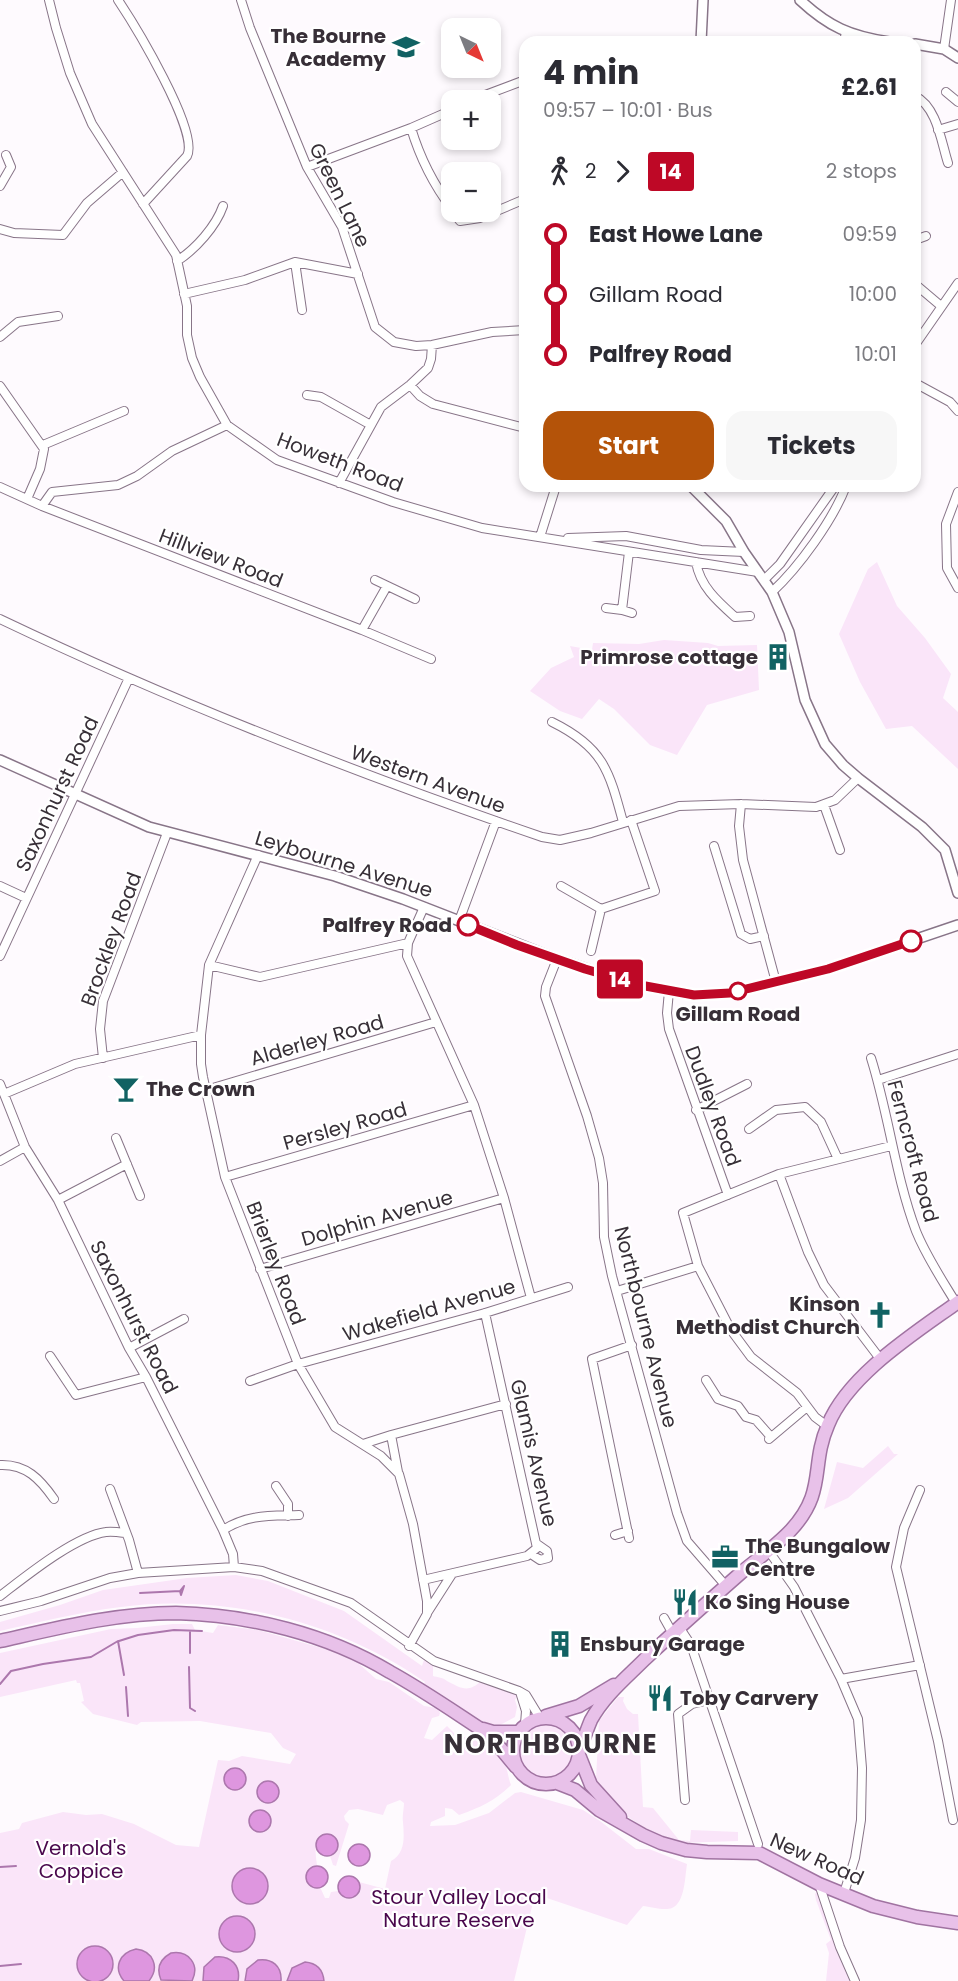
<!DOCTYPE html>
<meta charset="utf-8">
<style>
:root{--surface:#fff;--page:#f7f7f7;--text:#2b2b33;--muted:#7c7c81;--accent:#b45309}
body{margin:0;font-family:Poppins,sans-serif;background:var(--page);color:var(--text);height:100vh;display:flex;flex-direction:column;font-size:22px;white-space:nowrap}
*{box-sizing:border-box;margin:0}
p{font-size:20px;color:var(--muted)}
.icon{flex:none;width:33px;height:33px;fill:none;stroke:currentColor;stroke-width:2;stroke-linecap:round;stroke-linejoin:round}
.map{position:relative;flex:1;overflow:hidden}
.sheet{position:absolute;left:519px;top:36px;width:402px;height:456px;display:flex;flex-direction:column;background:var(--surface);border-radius:18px;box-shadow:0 3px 9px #0003}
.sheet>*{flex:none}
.badge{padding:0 12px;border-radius:4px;font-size:21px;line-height:39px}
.needle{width:39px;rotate:137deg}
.fabs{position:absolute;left:441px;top:18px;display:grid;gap:12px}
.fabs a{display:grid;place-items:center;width:60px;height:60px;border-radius:12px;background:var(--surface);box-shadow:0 3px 9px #0003;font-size:30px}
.map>.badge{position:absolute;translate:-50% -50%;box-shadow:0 0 0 3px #fff}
.legs{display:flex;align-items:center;gap:9px;height:66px;padding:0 24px;font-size:20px}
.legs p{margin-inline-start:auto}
.headline{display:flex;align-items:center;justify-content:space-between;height:102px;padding:0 24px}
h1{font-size:33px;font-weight:700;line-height:45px}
.cta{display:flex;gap:12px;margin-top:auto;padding:12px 24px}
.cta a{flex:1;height:69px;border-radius:18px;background:var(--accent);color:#fff;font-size:24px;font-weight:700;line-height:69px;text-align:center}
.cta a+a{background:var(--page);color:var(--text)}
ul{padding:0 24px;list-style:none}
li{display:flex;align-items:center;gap:21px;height:60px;font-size:22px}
li i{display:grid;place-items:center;width:9px;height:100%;margin:0 8px;background:currentColor}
li i::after{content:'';width:15px;height:15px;margin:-8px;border:4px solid;border-radius:50%;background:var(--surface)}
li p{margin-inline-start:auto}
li:first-child i{background:linear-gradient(#0000 50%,currentColor 0)}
li:last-child i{background:linear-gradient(currentColor 50%,#0000 0)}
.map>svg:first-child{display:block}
</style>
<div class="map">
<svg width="958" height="1981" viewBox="0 0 958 1981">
<rect width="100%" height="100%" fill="#fefafe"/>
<path fill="#fae5f9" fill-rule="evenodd" d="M877 562 897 606 925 638 951 674 943 698 958 712V769L912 726 886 729 860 682 839 634 868 569Z
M664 640 708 643 718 646 757 645 759 690 707 705 677 755 650 745 614 709 599 699 582 719 560 711 530 691 551 668 574 657 570 646 592 650 593 643 639 644Z
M888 1446 894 1454H898L848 1498 824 1509 837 1462 863 1468Z
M236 1575 268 1581 344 1611 422 1666 424 1660 430 1661 433 1665V1676C437 1677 444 1678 447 1681 461 1688 468 1694 482 1680L518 1694 515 1700 517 1707 515 1717 500 1725 499 1728 485 1725 424 1684 425 1682C338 1622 226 1593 121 1607 80 1612 40 1622 0 1631V1622L60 1605 103 1590 187 1578Z
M173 1624H192L195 1630 213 1633 218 1625 258 1630 329 1650 357 1662 376 1679 389 1682 424 1706 437 1708 440 1713 439 1716 432 1718 424 1738 432 1740 447 1726 454 1733V1737L446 1743 444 1751 447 1756 452 1755 462 1738 468 1736 479 1742 488 1743C492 1752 500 1756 505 1764 508 1771 508 1778 511 1785 495 1801 481 1807 459 1815L452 1809 445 1808V1816L431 1822 430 1826 455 1825 489 1813 515 1793 521 1792 583 1810 600 1821 636 1849H649L687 1864C685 1876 685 1903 672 1908 665 1911 651 1907 643 1906L627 1925 535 1894 514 1981H0V1833L19 1829 22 1823 63 1812 86 1815 102 1814 134 1824 176 1845 199 1847 218 1760 229 1761 242 1756 290 1764 296 1754 283 1748 271 1733 200 1721 141 1722 137 1725 93 1714 81 1702 84 1701 80 1683H77L76 1680 0 1697V1653L111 1629 137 1628ZM400 1800 404 1803C404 1809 402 1816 403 1822 404 1836 406 1853 391 1861L385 1889 359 1882 360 1884 349 1899 344 1897 338 1891 331 1892 329 1898H325L320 1887 309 1885 307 1872 311 1867 317 1865C316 1858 315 1851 316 1843L329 1835C335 1837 338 1842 338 1848L330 1856 333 1865 336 1866 349 1824 345 1820 344 1816 349 1810 358 1809 383 1815 387 1805Z
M618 1697H624L623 1701 627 1709 633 1714H638L643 1807 653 1808 679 1840 690 1841 691 1830 738 1832V1841L679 1843 648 1830 619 1811 596 1779 599 1721Z
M518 1750a28 28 0 1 1 56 0a28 28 0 1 1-56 0Z
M818 1890 853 1981H826L829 1953 826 1944 831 1940 816 1900 815 1894Z"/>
<path fill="#de96df" stroke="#ac77ad" stroke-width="1.5" d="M224 1779a11 11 0 1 1 22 0a11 11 0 1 1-22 0Z
M257 1792a11 11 0 1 1 22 0a11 11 0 1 1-22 0Z
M249 1821a11 11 0 1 1 22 0a11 11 0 1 1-22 0Z
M316 1845a11 11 0 1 1 22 0a11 11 0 1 1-22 0Z
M348 1855a11 11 0 1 1 22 0a11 11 0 1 1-22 0Z
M306 1877a11 11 0 1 1 22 0a11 11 0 1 1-22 0Z
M232 1886a18 18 0 1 1 36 0a18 18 0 1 1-36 0Z
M338 1887a11 11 0 1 1 22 0a11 11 0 1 1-22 0Z
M219 1934a18 18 0 1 1 36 0a18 18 0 1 1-36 0Z
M77 1964a18 18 0 1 1 36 0a18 18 0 1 1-36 0Z
M136 1949C153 1951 160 1967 149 1981H124C113 1968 119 1953 136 1949Z
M171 1953C189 1950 200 1965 192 1981L161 1980C156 1968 160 1959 171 1953Z
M215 1957C231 1955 241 1966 238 1981H203L204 1967Z
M258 1960C272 1958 282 1966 281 1981H245L247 1969Z
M305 1962C317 1963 323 1970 324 1981H287L292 1968Z"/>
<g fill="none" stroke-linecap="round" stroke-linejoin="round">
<path stroke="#ac77ad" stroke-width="2" d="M140 1593 180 1591 181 1595 184 1586 180 1591
M119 1641 138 1635 174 1630 202 1631
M190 1653V1632
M189 1667 190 1708 195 1711
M0 1684 11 1671 43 1664 91 1657 118 1641 124 1675
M126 1687 128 1716
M0 1867 16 1866
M0 1966 21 1964"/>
<defs>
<path id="minor" d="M49 0 56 28 70 73 92 124 176 255 187 306V335L192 358 200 377 227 425 277 460 393 502 482 528 758 572
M118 0C134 24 200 132 187 156L143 204
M241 0 250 28 307 167 342 227 375 327 394 342 416 346 432 345 492 332 525 330
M844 42 846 32
M944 49 951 0
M946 92 958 102
M915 96C937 107 941 141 948 163
M472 100 525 80
M411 128C420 158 433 184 452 209
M938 130 958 124
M307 167 411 128 452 110
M0 186 11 167 6 155
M453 212 460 221 480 218 525 199
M0 229 14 233 63 235 87 203 123 172
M915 240 926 236
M177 261C196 249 216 226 223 206
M295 262 302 310
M915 284 941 306
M184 294 245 280 295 262 358 274
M0 337 18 322 58 316
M915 345 958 283
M915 383 950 402 958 411
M410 385 420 396 433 404 525 428
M0 386 44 449 40 469 27 499
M307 395 321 397 369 424
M43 445 124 411
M339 483 381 407 410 385 428 368 431 359 432 345
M0 487 42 506 362 630 431 659
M958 492 946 524 947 568 958 588
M42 506 52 492 118 485 137 476 172 451 227 425
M540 537 556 486
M568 538 626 536 701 550 744 552
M629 552 622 610 632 613
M696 562C700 586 717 601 735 617L750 616
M375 580 415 599
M764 580 780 564 835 486
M772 592C799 567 833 520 846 486
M606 608 622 610
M0 619C176 703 358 774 542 837L560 840 591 833 679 806 741 804 816 807 835 800 858 778
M362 630 387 586
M552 722C603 747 609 770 623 822
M741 804 739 826 743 860 776 982
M824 805 840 850
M714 846 741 934 750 939 764 936
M258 855 209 965 201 1035V1064L203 1077 225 1177 298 1364 335 1427 381 1456 399 1474 413 1524 427 1601V1614L409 1646
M0 886 26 898
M561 886 601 909
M424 907 408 943 407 956 474 1105 504 1198 531 1298
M459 921 496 821
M591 951 601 909 655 891 631 820
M0 956 129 678
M557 959 546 987 545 996 587 1116 599 1158 603 1183 604 1237 612 1276 677 1513 687 1541 726 1586
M209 965 260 977 408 943
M669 991 667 1013 669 1029 728 1195
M103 1058 100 1029 103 1001 167 833
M871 1058C889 1115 895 1175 916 1231 926 1256 942 1280 956 1303
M878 1080 958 1054
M0 1084 25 1147 58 1200 129 1348 146 1377 223 1530 233 1554 234 1567
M206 1090 436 1022
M4 1094 75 1064 201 1035
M696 1110 747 1084
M749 1129 776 1110 805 1107 821 1122 838 1159
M116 1138 140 1196
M0 1161 25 1147
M779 1174 808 1252 824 1285 881 1360
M225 1177 474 1105
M58 1200 127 1164
M260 1269 504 1198
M617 1291 698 1266
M129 1348 184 1319
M50 1356 76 1395 146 1377
M706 1380 718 1399 738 1406 746 1417 756 1420 771 1437
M250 1381 298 1364 485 1313 568 1287
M827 1426 815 1417 797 1393 751 1357 731 1330 698 1266 683 1213 779 1174 891 1146
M769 1439 807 1407
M363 1444 391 1435
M0 1465C26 1464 40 1479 54 1499
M398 1472 391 1435 506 1404
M276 1486 288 1504V1516
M110 1489 129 1540 138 1573
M920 1490 904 1528 896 1567 938 1741 953 1820
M223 1530C248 1514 271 1516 299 1515
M615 1535 628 1531
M629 1538 592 1359 632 1345
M768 1550 794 1587 841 1679 858 1719 862 1768 861 1820 855 1858 844 1893
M531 1554 540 1560 548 1558 547 1551 537 1544
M423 1580 527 1556 537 1548 485 1313
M0 1596C25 1577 75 1536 106 1532 111 1531 118 1532 125 1533
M0 1611 41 1601 110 1578 138 1573 234 1567 262 1571 351 1603 434 1661 519 1691 526 1695 540 1718
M427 1613 452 1574
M664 1618 673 1634
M679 1627 691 1645 758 1844
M841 1679 920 1665
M521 1695 526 1711 525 1724
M685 1800 678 1714 692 1704 709 1700
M819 1884 840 1947 855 1981"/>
<path id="tertiary" d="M800 0C829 27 850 36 889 42
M701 42 703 0
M915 44 944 49 958 58
M691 486 726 521 744 552 772 592 789 632 805 700 825 744 843 765 858 778 922 827 945 850 958 893
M0 760 149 827 335 876 403 899 557 959 611 977 669 991 694 995 730 993 828 969 958 925"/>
<path id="primary" d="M0 1641C58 1628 117 1613 176 1613 250 1615 327 1634 390 1672 421 1689 450 1709 479 1728L492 1738 516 1767
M546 1716 579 1706 614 1685
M513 1751a33 33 0 1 1 66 0a33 33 0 1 1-66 0Z
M483 1729 493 1732H518
M579 1749C584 1740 587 1729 591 1720 604 1696 626 1678 645 1659 677 1629 710 1600 743 1571 759 1558 777 1545 791 1530 827 1491 810 1466 828 1425 848 1375 915 1333 958 1302
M579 1755 591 1785 620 1817
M557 1783 575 1790 599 1810 643 1835 661 1843 686 1850 707 1852 759 1853 819 1884 873 1906 917 1917 958 1923"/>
</defs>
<use href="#minor" stroke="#887588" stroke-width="10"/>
<use href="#tertiary" stroke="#887588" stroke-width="12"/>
<use href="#primary" stroke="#a073a1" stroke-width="15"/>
<use href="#minor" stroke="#fff" stroke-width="8"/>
<use href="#tertiary" stroke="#fff" stroke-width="9"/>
<use href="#primary" stroke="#e8c1e9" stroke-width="12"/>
</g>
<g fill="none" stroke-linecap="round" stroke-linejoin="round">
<defs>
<path id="line-1" d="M468 925 517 945 585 969 640 985 694 995 730 993 828 969 911 941"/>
</defs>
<use href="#line-1" stroke="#fff" stroke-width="14"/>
<use href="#line-1" stroke="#be0826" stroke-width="9"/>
</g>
<defs>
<symbol id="school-bare" viewBox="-9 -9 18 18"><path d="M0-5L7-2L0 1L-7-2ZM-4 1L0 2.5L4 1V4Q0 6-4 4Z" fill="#116263" stroke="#fff" stroke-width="2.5" paint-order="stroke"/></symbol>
<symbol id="building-bare" viewBox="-9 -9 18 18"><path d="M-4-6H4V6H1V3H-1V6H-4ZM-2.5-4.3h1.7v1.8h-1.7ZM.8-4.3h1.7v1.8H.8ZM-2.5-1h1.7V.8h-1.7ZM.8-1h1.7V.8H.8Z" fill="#116263" stroke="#fff" stroke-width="2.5" paint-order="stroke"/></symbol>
<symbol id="bar-bare" viewBox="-9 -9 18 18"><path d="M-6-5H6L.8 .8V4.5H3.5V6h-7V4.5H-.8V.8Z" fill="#116263" stroke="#fff" stroke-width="2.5" paint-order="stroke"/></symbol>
<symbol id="church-bare" viewBox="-9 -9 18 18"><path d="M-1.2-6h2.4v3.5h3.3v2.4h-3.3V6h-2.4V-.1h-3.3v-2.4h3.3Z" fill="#116263" stroke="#fff" stroke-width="2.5" paint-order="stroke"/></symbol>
<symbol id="office-bare" viewBox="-9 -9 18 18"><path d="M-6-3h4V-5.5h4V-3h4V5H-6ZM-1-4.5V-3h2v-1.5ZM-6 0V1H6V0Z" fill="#116263" stroke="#fff" stroke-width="2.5" paint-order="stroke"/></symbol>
<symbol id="restaurant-bare" viewBox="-9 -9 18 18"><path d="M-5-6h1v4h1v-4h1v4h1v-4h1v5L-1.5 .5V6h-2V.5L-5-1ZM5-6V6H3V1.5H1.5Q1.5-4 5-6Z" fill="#116263" stroke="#fff" stroke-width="2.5" paint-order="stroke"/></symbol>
</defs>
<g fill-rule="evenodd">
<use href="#school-bare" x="387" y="28" width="38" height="38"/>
<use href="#building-bare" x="759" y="638" width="38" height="38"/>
<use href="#bar-bare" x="107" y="1070" width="38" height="38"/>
<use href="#church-bare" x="861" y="1296" width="38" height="38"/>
<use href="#office-bare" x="706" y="1538" width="38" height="38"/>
<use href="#restaurant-bare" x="666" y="1583" width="38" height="38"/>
<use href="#building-bare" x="541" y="1625" width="38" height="38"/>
<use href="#restaurant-bare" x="641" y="1679" width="38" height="38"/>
</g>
<g fill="#fff" stroke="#be0826" stroke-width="3">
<circle cx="468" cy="925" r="10"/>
<circle cx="911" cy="941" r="10"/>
<circle cx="738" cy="991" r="8"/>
</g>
<g text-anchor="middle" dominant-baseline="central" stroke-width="4.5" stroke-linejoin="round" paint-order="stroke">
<g font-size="20" font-weight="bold" fill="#372f37" stroke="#fff" text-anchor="start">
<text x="386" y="36" text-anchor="end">The Bourne<tspan x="386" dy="23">Academy</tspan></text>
<text x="758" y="657" text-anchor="end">Primrose cottage</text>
<text x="146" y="1089">The Crown</text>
<text x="860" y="1304" text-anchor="end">Kinson<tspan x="860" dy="23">Methodist Church</tspan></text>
<text x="745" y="1546">The Bungalow<tspan x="745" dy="23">Centre</tspan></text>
<text x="705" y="1602">Ko Sing House</text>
<text x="580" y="1644">Ensbury Garage</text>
<text x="680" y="1698">Toby Carvery</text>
</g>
<g font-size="20" fill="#372f37" stroke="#fff">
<text transform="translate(340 195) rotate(64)">Green Lane</text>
<text transform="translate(340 462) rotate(21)">Howeth Road</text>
<text transform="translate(221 558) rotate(21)">Hillview Road</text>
<text transform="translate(428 779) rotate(20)">Western Avenue</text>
<text transform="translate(57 794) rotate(-65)">Saxonhurst Road</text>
<text transform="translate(344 864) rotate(17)">Leybourne Avenue</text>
<text transform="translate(111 939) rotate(-70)">Brockley Road</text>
<text transform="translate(317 1040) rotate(-16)">Alderley Road</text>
<text transform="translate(713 1106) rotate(70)">Dudley Road</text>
<text transform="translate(345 1126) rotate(-16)">Persley Road</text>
<text transform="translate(913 1151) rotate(75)">Ferncroft Road</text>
<text transform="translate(377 1218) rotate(-16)">Dolphin Avenue</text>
<text transform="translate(276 1263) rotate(69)">Brierley Road</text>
<text transform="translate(429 1310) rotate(-16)">Wakefield Avenue</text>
<text transform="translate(134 1317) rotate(63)">Saxonhurst Road</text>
<text transform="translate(646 1327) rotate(76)">Northbourne Avenue</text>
<text transform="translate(534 1453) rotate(77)">Glamis Avenue</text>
<text transform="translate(817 1859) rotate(24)">New Road</text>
</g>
<g font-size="20" font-weight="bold" fill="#372f37" stroke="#fff" text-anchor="end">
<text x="452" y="925">Palfrey Road</text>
<text x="738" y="1014" text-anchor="middle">Gillam Road</text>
</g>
<g font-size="20" fill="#49074c" stroke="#fff">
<text x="81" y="1848">Vernold's<tspan x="81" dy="23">Coppice</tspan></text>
<text x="459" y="1897">Stour Valley Local<tspan x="459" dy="23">Nature Reserve</tspan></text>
</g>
<g font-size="26" font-weight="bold" letter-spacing="1.5" fill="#372f37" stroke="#fff">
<text x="551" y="1744">NORTHBOURNE</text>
</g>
</g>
</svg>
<div class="fabs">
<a><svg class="needle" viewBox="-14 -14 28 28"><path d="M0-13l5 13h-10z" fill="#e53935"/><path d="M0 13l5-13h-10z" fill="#7c7c81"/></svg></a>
<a>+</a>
<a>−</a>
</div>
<b class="badge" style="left:620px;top:979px;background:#be0826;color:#fff">14</b>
<section class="sheet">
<div class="headline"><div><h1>4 min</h1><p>09:57 – 10:01 · Bus</p></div><b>£2.61</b></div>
<div class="legs"><svg class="icon" aria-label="walk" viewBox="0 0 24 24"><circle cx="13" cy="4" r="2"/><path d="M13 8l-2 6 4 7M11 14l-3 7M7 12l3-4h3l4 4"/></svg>2<svg class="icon" aria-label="forward" viewBox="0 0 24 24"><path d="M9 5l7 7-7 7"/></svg><b class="badge" style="background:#be0826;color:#fff">14</b><p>2 stops</p></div>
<ul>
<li><i style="color:#be0826"></i><b>East Howe Lane</b><p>09:59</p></li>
<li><i style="color:#be0826"></i><span>Gillam Road</span><p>10:00</p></li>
<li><i style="color:#be0826"></i><b>Palfrey Road</b><p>10:01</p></li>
</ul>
<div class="cta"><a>Start</a><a>Tickets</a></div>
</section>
</div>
